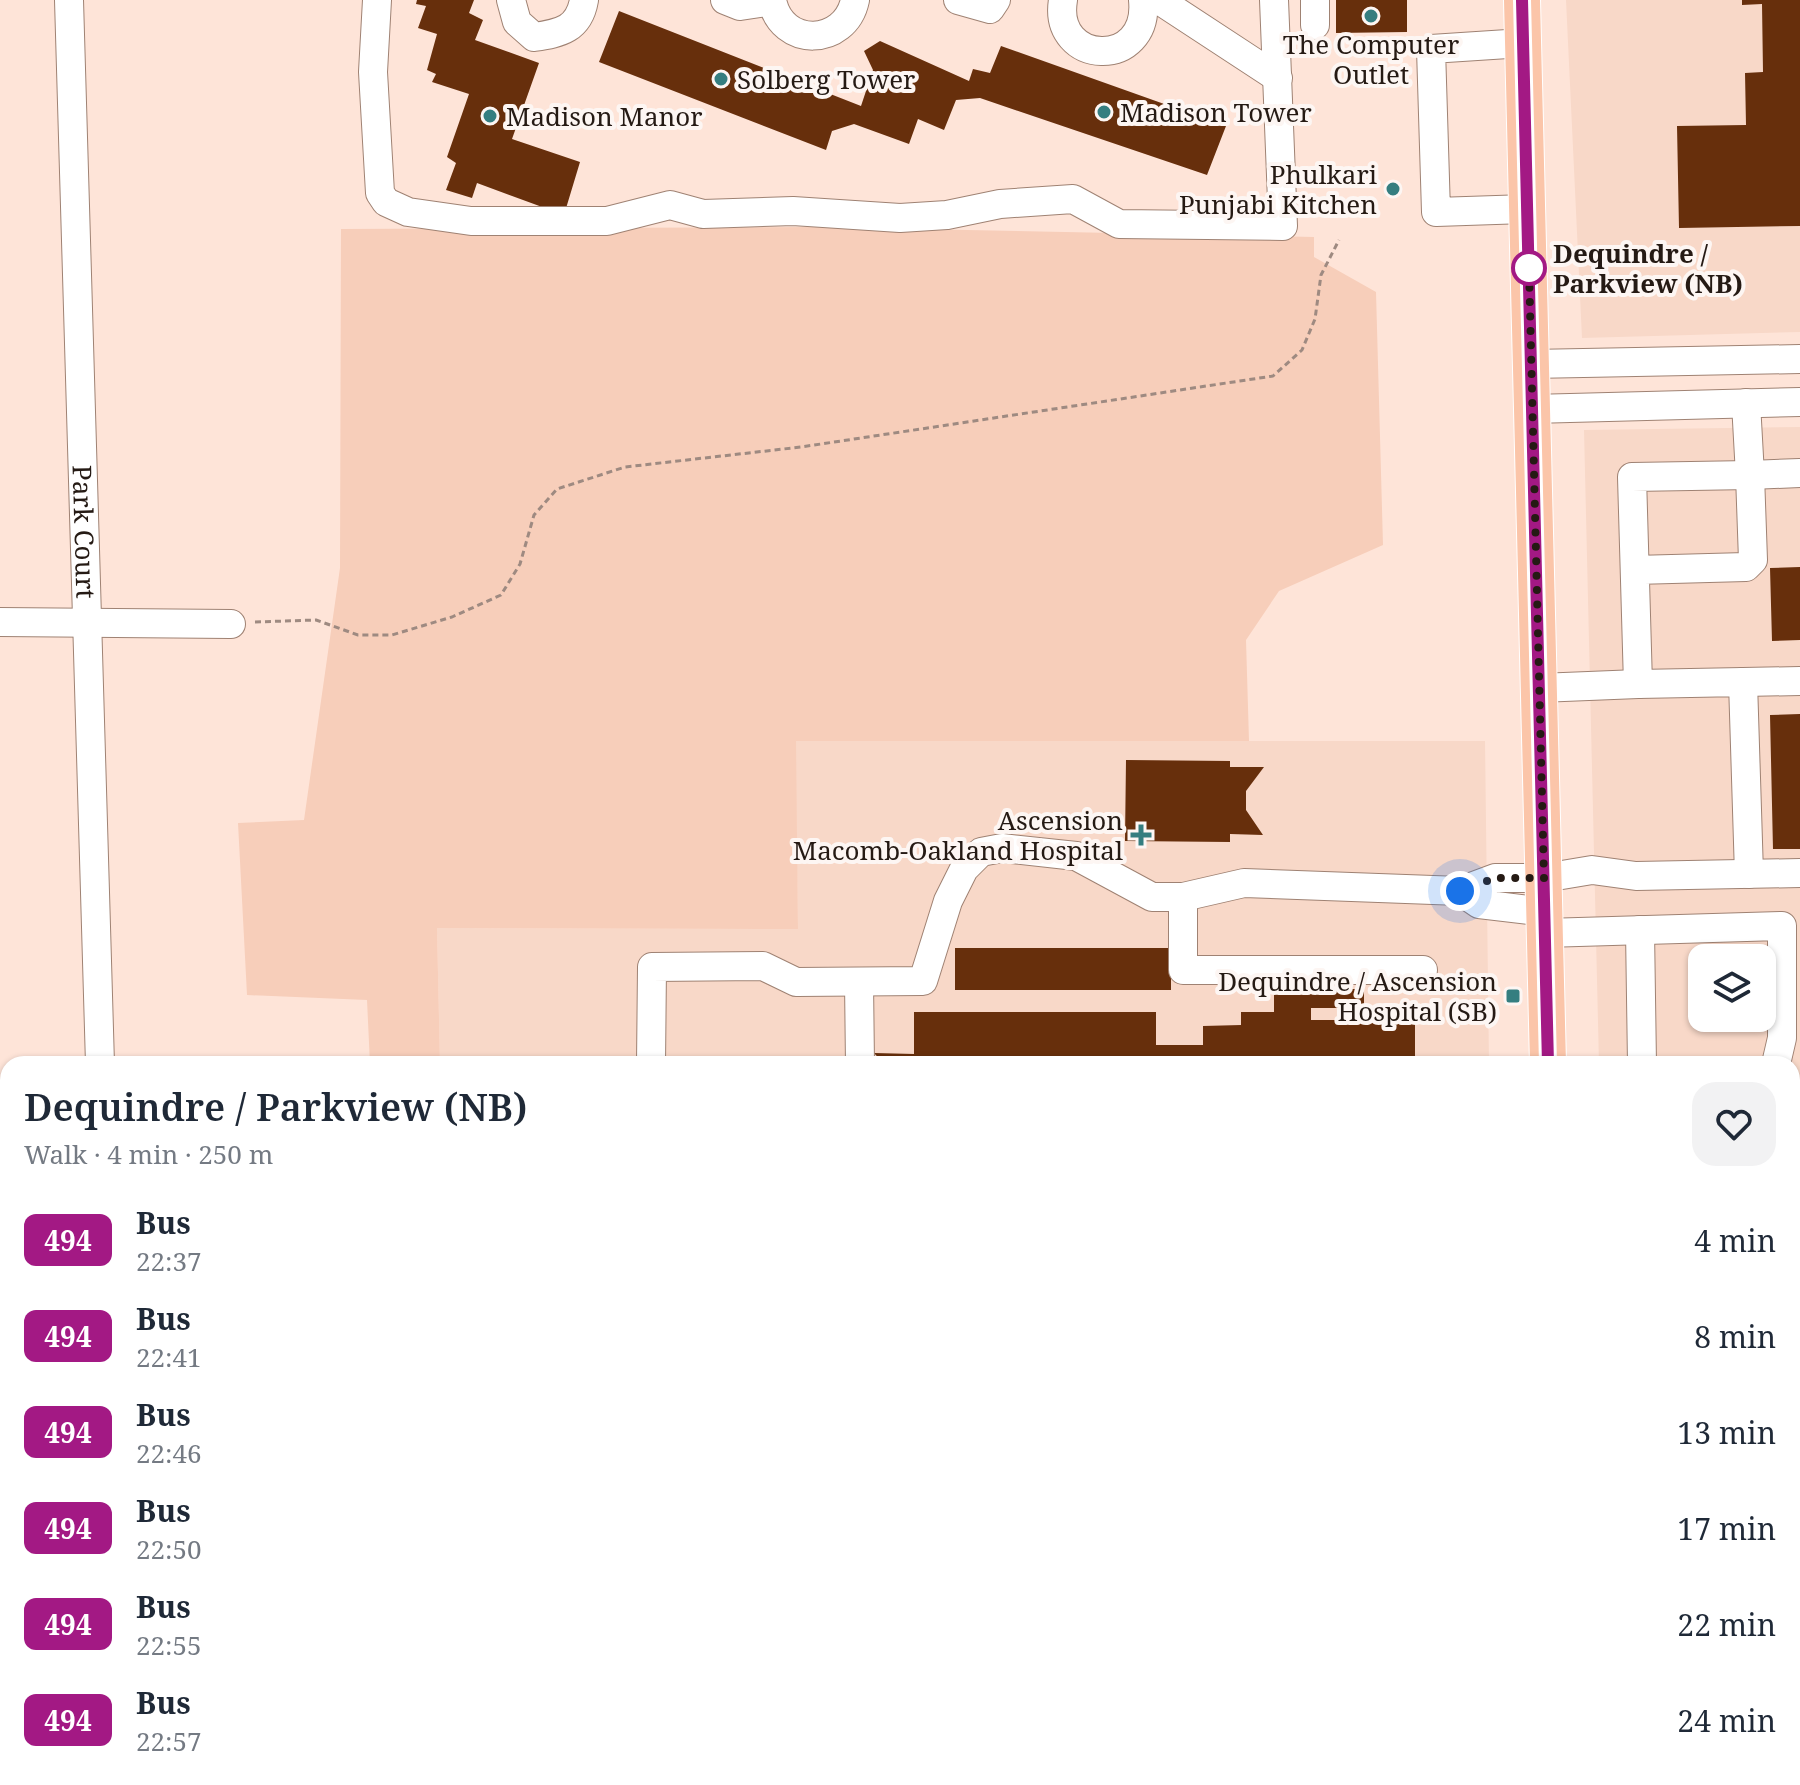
<!DOCTYPE html>
<meta charset="utf-8">
<style>
:root{--surface:#fff;--page:#f2f2f3;--text:#1f2937;--muted:#747a83}
body{margin:0;font-family:"Noto Serif",serif;background:var(--page);color:var(--text);height:100vh;display:flex;flex-direction:column;font-size:30px;white-space:nowrap}
*{box-sizing:border-box;margin:0}
p{font-size:26px;color:var(--muted)}
.icon{flex:none;width:44px;height:44px;fill:none;stroke:currentColor;stroke-width:2;stroke-linecap:round;stroke-linejoin:round}
.map{position:relative;flex:1;overflow:hidden}
.drawer{position:absolute;left:0px;top:1056px;width:1800px;height:730px;display:flex;flex-direction:column;background:var(--surface);border-radius:24px 24px 0 0;box-shadow:0 2px 6px #0004}
.drawer>*{flex:none}
.badge{padding:0 16px;border-radius:12px;font-size:28px;line-height:52px}
.fabs{position:absolute;left:1688px;top:944px;display:grid;gap:16px}
.fabs a{display:grid;place-items:center;width:88px;height:88px;border-radius:16px;background:var(--surface);box-shadow:0 2px 6px #0004;font-size:40px}
.you{position:absolute;width:40px;height:40px;margin:-20px;border:6px solid #fff;border-radius:50%;background:#1a73e8;box-shadow:0 0 0 12px #1a73e833}
.map>.badge{position:absolute;translate:-50% -50%;box-shadow:0 0 0 4px #fff}
.round{display:grid;place-items:center;flex:none;width:84px;height:84px;border-radius:24px;background:var(--page)}
.overview{display:flex;align-items:center;justify-content:space-between;height:136px;padding:0 24px}
h1{font-size:38px;font-weight:600;line-height:60px}
ul{padding:0;list-style:none}
li{display:flex;align-items:center;gap:24px;height:96px;padding:0 24px}
li div{flex:1}
li b{display:block;font-size:30px}
li em{font-style:normal}
li .badge{min-width:88px;font-weight:700;text-align:center}
.map>svg:first-child{display:block}
</style>
<div class="map">
<svg width="1800" height="1785" viewBox="0 0 1800 1785">
<rect width="100%" height="100%" fill="#fee4d8"/>
<path fill="#f8d8c8" fill-rule="evenodd" d="M1566 0H1800V332L1582 338Z
M1800 427V1447H1792V1064H1599L1584 430ZM1702 958H1762V1018H1702Z
M795 741H1485L1489 1064H440L437 928 798 929Z
M1800 1532V1785H1625L1624 1778H1792V1533Z"/>
<path fill="#f7ceba" d="M815 227 1314 237V257L1376 292 1383 545 1279 591 1246 640 1249 741H796L798 929 437 928 440 1064H370L367 1000 247 995 238 823 304 820 340 568 341 229Z"/>
<path fill="#672f0c" d="M417 0H474L469 13 483 20 475 40 539 63 512 139 580 162 564 215 477 183 472 198 446 190 456 163 447 157 469 94 432 82 436 74 427 70 437 34 418 28 426 6 416 4Z
M1336 0H1407V32L1336 33Z
M1742 0H1800V226L1679 228 1677 126 1746 125 1745 73 1763 72 1762 4 1742 5Z
M619 11 861 106 873 70 864 51 880 41 969 81 973 69 990 73 1001 46 1226 126 1207 175 980 98 956 100 944 130 918 119 909 144 854 124 832 131 826 150 599 62Z
M1800 567V640L1772 641 1770 568Z
M1800 714V849H1773L1770 715Z
M1126 760 1230 761V767H1264L1246 791V810L1263 835 1230 834V842L1125 841Z
M955 948H1171V990H955Z
M1274 989H1364V1008H1311V1020H1415V1064H884L874 1053 914 1054V1012H1156V1045H1203V1026L1241 1025V1012H1274Z
M1792 1112H1800V1241H1792Z
M1792 1545H1800V1562H1795L1800 1785H1747L1746 1778H1792Z"/>
<g fill="none" stroke-linecap="round" stroke-linejoin="round">
<defs>
<g id="minor">
<path id="s1" d="M69 0 100 1064"/>
<path d="M377 0 373 72 380 193 386 202 408 212 471 221H607L670 205 703 214 793 211 900 218 947 215 1000 204 1073 199 1119 224 1283 226 1274 0"/>
<path d="M511 0 517 22 534 37C561 33 579 29 584 0"/>
<path d="M725 0 740 6 772 1"/>
<path d="M772 0C781 48 845 47 855 0"/>
<path d="M958 0 990 9 996 0"/>
<path d="M1063 0C1052 66 1150 70 1143 0"/>
<path d="M1159 0 1278 78"/>
<path d="M1315 25V0"/>
<path d="M1523 43 1431 49 1436 212 1528 209"/>
<path d="M1531 364 1800 359"/>
<path d="M1746 403 1750 475 1800 473"/>
<path d="M1532 409 1800 402"/>
<path d="M1635 570 1746 567 1753 560 1750 475 1632 477 1638 684 1743 682 1749 874"/>
<path d="M0 622 231 624"/>
<path d="M1743 682 1800 681"/>
<path d="M1539 688 1638 684"/>
<path d="M1183 897V970H1423"/>
<path d="M1545 912 1479 904 1460 891 1495 878H1544L1592 870 1636 876 1800 873"/>
<path d="M1640 930 1642 1064"/>
<path d="M1545 933 1782 926V1038L1776 1064"/>
<path d="M859 982 860 1064"/>
<path d="M651 1064 652 967 763 966 796 982 923 981 948 901 964 869 981 852 1002 848 1076 856 1152 897H1183L1244 883 1460 891"/>
<path d="M1792 1266H1800"/>
<path d="M0 1394H8"/>
<path d="M1792 1404H1800"/>
<path d="M1792 1468H1800"/>
<path d="M1792 1511H1800"/>
<path d="M122 1778V1785"/>
<path d="M412 1778V1785"/>
<path d="M701 1778 702 1785"/>
<path d="M988 1778 989 1785"/>
<path d="M1278 1778V1785"/>
<path d="M1657 1778V1785"/>
<path d="M1713 1778V1785"/>
</g>
<path id="major" d="M1522 0 1548 1064
M1565 1778V1785"/>
</defs>
<use href="#minor" stroke="#9f8273" stroke-width="30"/>
<use href="#major" stroke="#fff" stroke-width="38"/>
<path stroke="#9e8a81" stroke-width="3" stroke-dasharray="6 4" stroke-linecap="butt" d="M255 622 316 620 358 635H392L452 617 501 595 520 564 534 515 557 489 625 467 801 447 1273 376 1302 350 1315 319 1321 275 1339 240"/>
<use href="#minor" stroke="#fff" stroke-width="28"/>
<use href="#major" stroke="#fbc5a9" stroke-width="36"/>
</g>
<g fill="none" stroke-linecap="round" stroke-linejoin="round">
<defs>
<path id="line" d="M1522 0 1548 1064"/>
</defs>
<use href="#line" stroke="#fff" stroke-width="18"/>
<use href="#line" stroke="#a31984" stroke-width="12"/>
<path stroke="#251a14" stroke-width="8" stroke-dasharray="0 14.4" d="M1460 891 1495 878H1544L1529 268"/>
</g>
<g fill="#357e80" stroke="#fdf6f3" stroke-width="3">
<circle cx="1371" cy="16" r="8"/>
<circle cx="721" cy="79" r="8"/>
<circle cx="1104" cy="112" r="8"/>
<circle cx="490" cy="116" r="8"/>
<circle cx="1393" cy="189" r="8"/>
<path d="M1137 823h8v8h8v8h-8v8h-8v-8h-8v-8h8z"/>
<rect x="1505" y="988" width="16" height="16" rx="4"/>
</g>
<circle fill="#fff" stroke="#a31984" stroke-width="4" cx="1529" cy="268" r="16"/>
<g text-anchor="middle" dominant-baseline="central" stroke-width="8" stroke-linejoin="round" paint-order="stroke">
<g font-size="26" fill="#251a14" stroke="#fdf6f3" text-anchor="start">
<text x="1371" y="44" text-anchor="middle">The Computer<tspan x="1371" dy="30">Outlet</tspan></text>
<text x="737" y="79">Solberg Tower</text>
<text x="1120" y="112">Madison Tower</text>
<text x="506" y="116">Madison Manor</text>
<text x="1377" y="174" text-anchor="end">Phulkari<tspan x="1377" dy="30">Punjabi Kitchen</tspan></text>
<text x="1123" y="820" text-anchor="end">Ascension<tspan x="1123" dy="30">Macomb-Oakland Hospital</tspan></text>
<text x="1497" y="981" text-anchor="end">Dequindre / Ascension<tspan x="1497" dy="30">Hospital (SB)</tspan></text>
</g>
<g font-size="26" font-weight="bold" fill="#251a14" stroke="#fdf6f3" text-anchor="start">
<text x="1553" y="253">Dequindre /<tspan x="1553" dy="30">Parkview (NB)</tspan></text>
</g>
<g font-size="26" fill="#251a14" stroke="#fdf6f3">
<text stroke="none"><textPath href="#s1" startOffset="532">Park Court</textPath></text>
</g>
</g>
</svg>
<div class="fabs">
<a><svg class="icon" aria-label="layers" viewBox="0 0 24 24"><path d="M12 4l9 5-9 5-9-5zM3 14l9 5 9-5"/></svg></a>
</div>
<div class="you" style="left:1460px;top:891px"></div>
<section class="drawer">
<div class="overview"><div><h1>Dequindre / Parkview (NB)</h1><p>Walk · 4 min · 250 m</p></div><a class="round"><svg class="icon" aria-label="heart" viewBox="0 0 24 24"><path d="M12 20l-8-8c-3-5 5-10 8-4 3-6 11-1 8 4z"/></svg></a></div>
<ul>
<li><span class="badge" style="background:#a31984;color:#fff">494</span><div><b>Bus</b><p>22:37</p></div><em>4 min</em></li>
<li><span class="badge" style="background:#a31984;color:#fff">494</span><div><b>Bus</b><p>22:41</p></div><em>8 min</em></li>
<li><span class="badge" style="background:#a31984;color:#fff">494</span><div><b>Bus</b><p>22:46</p></div><em>13 min</em></li>
<li><span class="badge" style="background:#a31984;color:#fff">494</span><div><b>Bus</b><p>22:50</p></div><em>17 min</em></li>
<li><span class="badge" style="background:#a31984;color:#fff">494</span><div><b>Bus</b><p>22:55</p></div><em>22 min</em></li>
<li><span class="badge" style="background:#a31984;color:#fff">494</span><div><b>Bus</b><p>22:57</p></div><em>24 min</em></li>
</ul>
</section>
</div>
